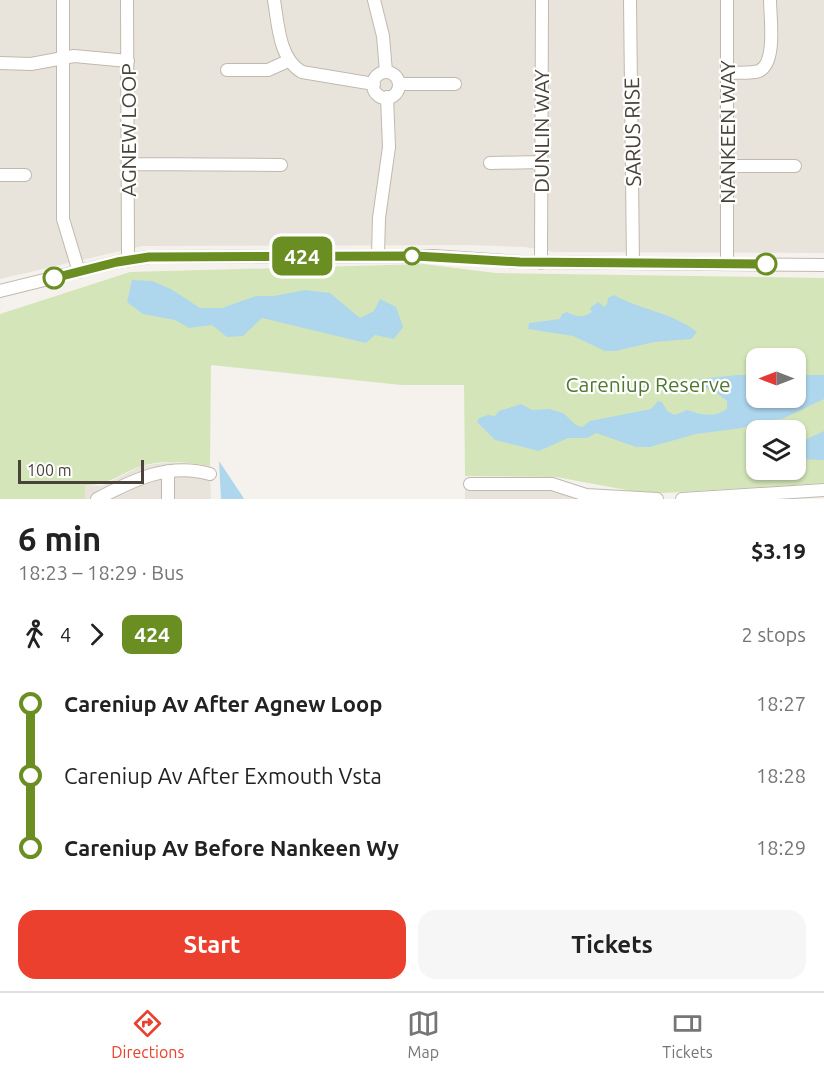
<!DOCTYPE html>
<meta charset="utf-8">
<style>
:root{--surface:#fff;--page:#f6f6f6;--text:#222;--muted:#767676;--line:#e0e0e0;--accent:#eb402d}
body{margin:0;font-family:Ubuntu,sans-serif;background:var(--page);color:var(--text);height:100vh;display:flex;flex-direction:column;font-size:22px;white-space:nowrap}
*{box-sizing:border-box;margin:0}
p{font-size:20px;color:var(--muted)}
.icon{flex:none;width:33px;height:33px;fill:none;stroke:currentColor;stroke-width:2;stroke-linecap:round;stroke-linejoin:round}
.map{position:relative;height:499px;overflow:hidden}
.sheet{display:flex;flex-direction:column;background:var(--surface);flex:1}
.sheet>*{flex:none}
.badge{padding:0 12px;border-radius:9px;font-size:21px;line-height:39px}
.needle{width:39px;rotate:270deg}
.buttons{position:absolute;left:746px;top:348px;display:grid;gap:12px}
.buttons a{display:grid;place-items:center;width:60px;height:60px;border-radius:12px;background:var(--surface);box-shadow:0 2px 4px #0004;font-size:30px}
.scale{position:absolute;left:18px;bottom:15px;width:126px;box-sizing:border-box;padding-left:6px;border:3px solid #49433a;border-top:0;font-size:16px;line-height:21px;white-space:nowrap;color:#49433a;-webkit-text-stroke:4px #fff;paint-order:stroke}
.map>.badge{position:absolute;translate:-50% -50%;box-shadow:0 0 0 3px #fff}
.legs{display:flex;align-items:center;gap:9px;height:66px;padding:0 18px;font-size:20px}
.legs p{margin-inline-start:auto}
.head{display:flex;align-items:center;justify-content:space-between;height:102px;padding:0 18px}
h1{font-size:33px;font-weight:700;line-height:45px}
.button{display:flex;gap:12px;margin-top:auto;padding:12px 18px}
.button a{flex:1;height:69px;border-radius:18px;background:var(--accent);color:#fff;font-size:24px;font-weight:700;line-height:69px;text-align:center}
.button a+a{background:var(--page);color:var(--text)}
ul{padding:0 18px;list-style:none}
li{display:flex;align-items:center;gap:21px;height:72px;font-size:22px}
li i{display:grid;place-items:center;width:9px;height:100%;margin:0 8px;background:currentColor}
li i::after{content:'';width:15px;height:15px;margin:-8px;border:4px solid;border-radius:50%;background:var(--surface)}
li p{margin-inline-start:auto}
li:first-child i{background:linear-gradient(#0000 50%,currentColor 0)}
li:last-child i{background:linear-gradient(currentColor 50%,#0000 0)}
.tabs{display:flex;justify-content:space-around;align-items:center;height:84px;border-top:2px solid var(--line);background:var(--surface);font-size:16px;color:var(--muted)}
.tabs a{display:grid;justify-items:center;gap:3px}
.tabs .selected{color:var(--accent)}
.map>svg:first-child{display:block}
</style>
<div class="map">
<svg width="824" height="499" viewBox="0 0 824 499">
<rect width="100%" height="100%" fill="#f5f2ed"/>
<path fill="#e9e4db" d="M0 0H824V253L555 252 525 247 469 245 142 246 0 279Z
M171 462 210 466 211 499H85V485L102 486 141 466Z
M465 487H544L585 499H465Z"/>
<path fill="#d4e6b9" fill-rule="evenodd" d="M424 264 496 273 824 278V483L648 494 556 477 465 476 464 385H401L211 365 210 466C187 462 161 459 138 467 119 475 106 486 85 485V499H0V314L130 272ZM756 358H795V398H756ZM756 430H795V470H756Z"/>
<path fill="#aed6ed" d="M132 280 152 281 171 289 200 308H222L256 296H274L306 290 330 293 360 318 374 311 380 299 396 307 403 327 394 339 375 335 366 343 262 318 243 336 227 337 212 325 189 328 175 320 143 314 127 302Z
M614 295C640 310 672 312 697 332L691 339 654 342 616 351H605L573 336 528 329 529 323 560 319 562 314 567 312C575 317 584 318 592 312L590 308 598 302 604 307 607 304 608 298Z
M738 375H756V398H795V375H824V399L782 419 760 421 742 428 696 434 650 447H636L596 433 587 438H568L539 451 495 440 477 422 479 418 488 415 495 416 499 411 521 404 532 410 549 409 563 413 576 425 582 427 590 421 651 409 658 401 662 402 667 411 675 415 687 410C702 415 714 418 727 409V401L717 393 698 384 699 379Z
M824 431V460L795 459V441L801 442Z
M219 461 243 497 244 499H221Z"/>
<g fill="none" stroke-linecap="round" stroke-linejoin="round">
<defs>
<path id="minor" d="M63 0V219L79 272
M127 0 128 259
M274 0C278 24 279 59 302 72L374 84
M374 0 383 36 386 72
M630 0 633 263
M727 0V264
M0 63 31 64 74 56 128 61
M227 70H268L288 61
M373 85a13 13 0 1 1 26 0a13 13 0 1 1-26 0Z
M726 73C736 72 750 74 759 71 777 63 770 17 770 0
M399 84H455
M490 163 541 162
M128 164 281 165
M727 166H795
M0 175H25
M378 255 379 218 389 147 387 97
M541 263 542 0
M0 291 117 262 149 257 434 256 520 262 824 265
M168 471V499
M470 484H552L586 495 657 499
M97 499C133 480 169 462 210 474
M682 499 824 490"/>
</defs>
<use href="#minor" stroke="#c0b9af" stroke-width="14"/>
<use href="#minor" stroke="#fff" stroke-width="12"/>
</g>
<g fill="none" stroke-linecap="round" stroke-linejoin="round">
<defs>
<path id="line-1" d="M54 278 117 262 149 257 415 256 520 262 766 264"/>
</defs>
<use href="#line-1" stroke="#fff" stroke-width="14"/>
<use href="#line-1" stroke="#6b8e23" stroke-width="9"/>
</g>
<g fill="#fff" stroke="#6b8e23" stroke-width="3">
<circle cx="412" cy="256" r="8"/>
<circle cx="766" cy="264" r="10"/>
<circle cx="54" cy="278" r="10"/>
</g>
<g text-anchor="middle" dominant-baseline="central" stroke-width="4.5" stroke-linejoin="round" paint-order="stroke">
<g font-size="21" fill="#49433a" stroke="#fff">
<text transform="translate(128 130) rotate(-90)">AGNEW LOOP</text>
<text transform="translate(541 131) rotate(-90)">DUNLIN WAY</text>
<text transform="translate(632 132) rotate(-91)">SARUS RISE</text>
<text transform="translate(727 132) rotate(-90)">NANKEEN WAY</text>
</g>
<g font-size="21" fill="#4f7830" stroke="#fff">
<text x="648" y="384">Careniup Reserve</text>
</g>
</g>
</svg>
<div class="buttons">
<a><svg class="needle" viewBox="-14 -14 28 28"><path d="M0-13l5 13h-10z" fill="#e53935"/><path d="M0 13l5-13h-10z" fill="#767676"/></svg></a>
<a><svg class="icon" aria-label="layers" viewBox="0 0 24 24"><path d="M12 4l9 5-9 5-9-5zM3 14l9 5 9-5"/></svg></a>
</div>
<div class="scale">100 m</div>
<b class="badge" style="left:302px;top:256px;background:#6b8e23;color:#fff">424</b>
</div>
<section class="sheet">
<div class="head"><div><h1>6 min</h1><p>18:23 – 18:29 · Bus</p></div><b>$3.19</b></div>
<div class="legs"><svg class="icon" aria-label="walk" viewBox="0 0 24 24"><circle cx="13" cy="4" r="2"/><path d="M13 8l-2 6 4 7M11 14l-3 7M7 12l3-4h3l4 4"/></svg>4<svg class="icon" aria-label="forward" viewBox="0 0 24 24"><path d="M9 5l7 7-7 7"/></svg><b class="badge" style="background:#6b8e23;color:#fff">424</b><p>2 stops</p></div>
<ul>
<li><i style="color:#6b8e23"></i><b>Careniup Av After Agnew Loop</b><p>18:27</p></li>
<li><i style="color:#6b8e23"></i><span>Careniup Av After Exmouth Vsta</span><p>18:28</p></li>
<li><i style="color:#6b8e23"></i><b>Careniup Av Before Nankeen Wy</b><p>18:29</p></li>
</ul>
<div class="button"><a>Start</a><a>Tickets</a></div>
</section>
<nav class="tabs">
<a class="selected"><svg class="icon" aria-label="directions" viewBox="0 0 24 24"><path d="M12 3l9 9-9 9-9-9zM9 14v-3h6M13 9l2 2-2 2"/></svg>Directions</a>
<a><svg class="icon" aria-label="map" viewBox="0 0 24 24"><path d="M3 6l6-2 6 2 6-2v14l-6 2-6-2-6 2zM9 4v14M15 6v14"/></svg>Map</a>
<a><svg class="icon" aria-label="tickets" viewBox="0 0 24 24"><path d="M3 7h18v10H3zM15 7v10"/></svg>Tickets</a>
</nav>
